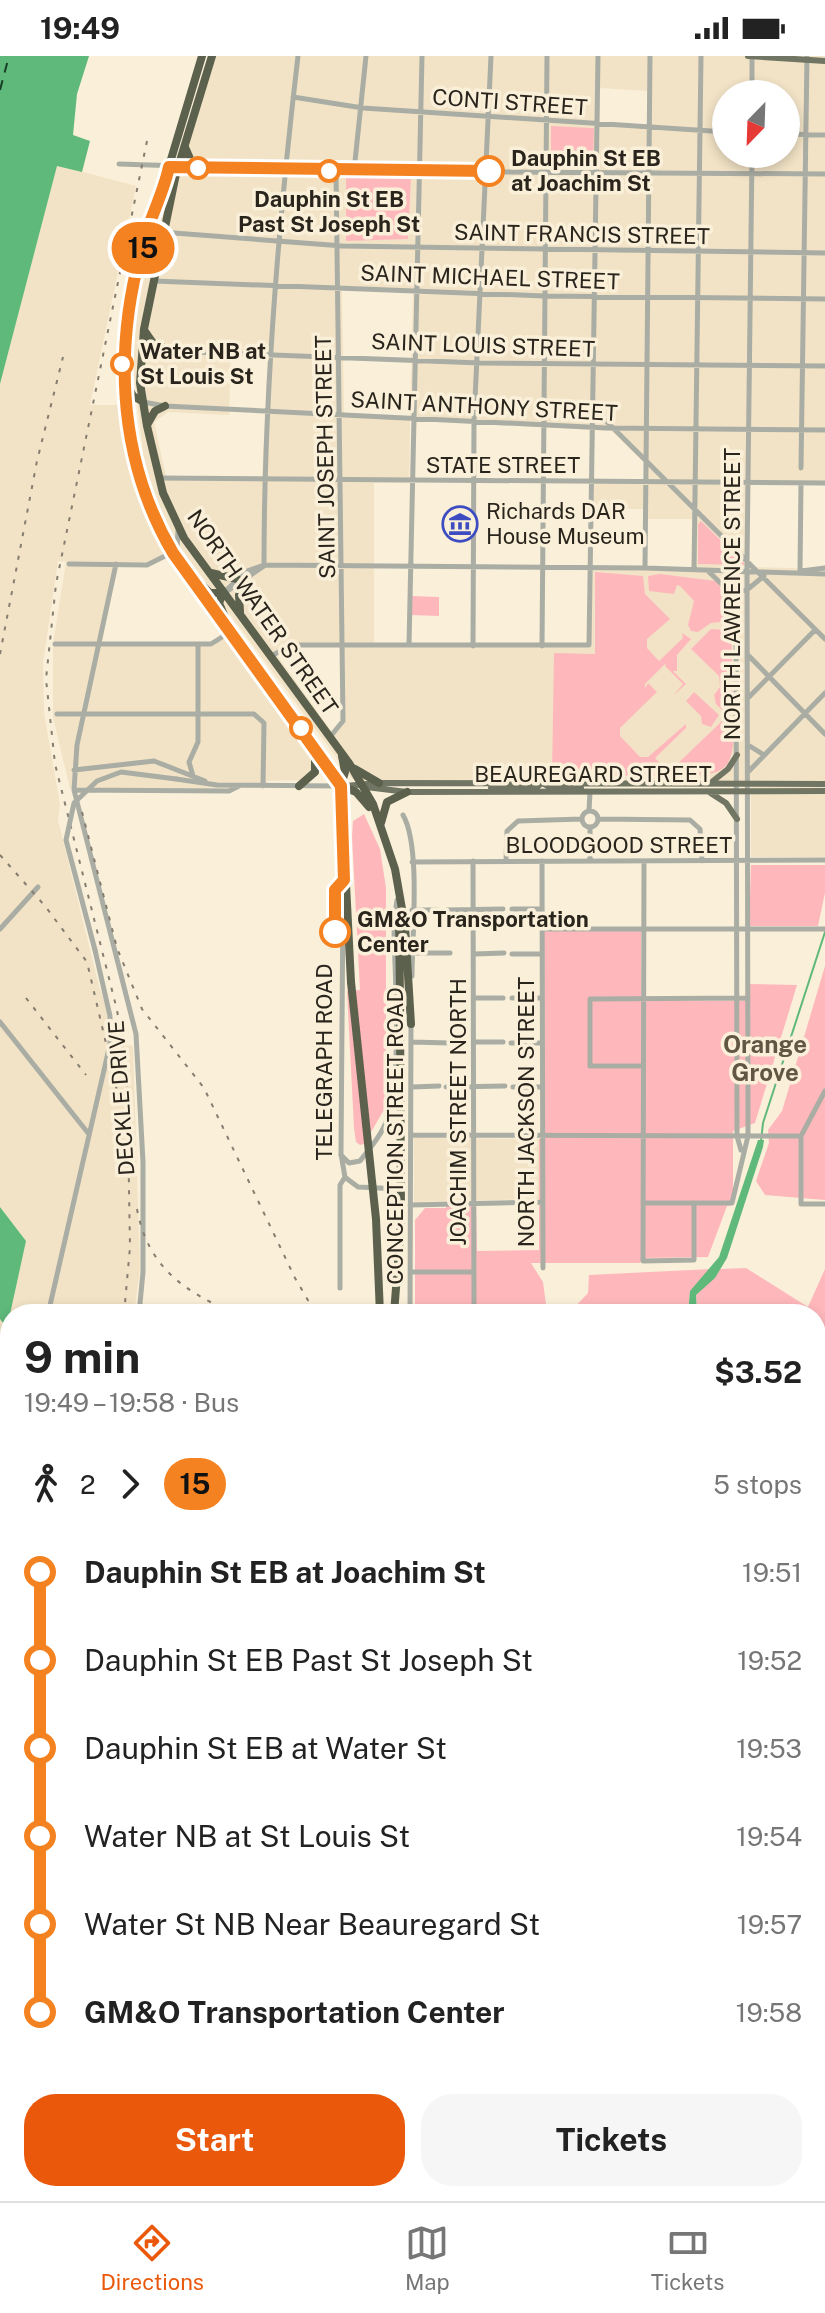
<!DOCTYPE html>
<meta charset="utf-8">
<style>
:root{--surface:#fff;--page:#f6f6f6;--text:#222;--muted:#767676;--line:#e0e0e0;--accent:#ea580c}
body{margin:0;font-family:"Public Sans",sans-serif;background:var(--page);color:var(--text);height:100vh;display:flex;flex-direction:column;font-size:30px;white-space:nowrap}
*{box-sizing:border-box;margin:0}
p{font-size:26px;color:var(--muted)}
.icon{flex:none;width:44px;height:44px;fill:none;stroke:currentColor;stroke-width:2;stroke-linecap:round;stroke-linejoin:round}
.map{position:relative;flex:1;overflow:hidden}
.side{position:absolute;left:0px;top:1248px;width:826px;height:898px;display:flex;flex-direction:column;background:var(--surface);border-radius:32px 32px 0 0;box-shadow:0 4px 12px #0003}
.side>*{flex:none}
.badge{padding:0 16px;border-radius:26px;font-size:28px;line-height:52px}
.needle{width:52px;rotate:203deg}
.buttons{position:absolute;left:712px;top:24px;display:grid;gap:16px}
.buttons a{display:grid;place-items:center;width:88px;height:88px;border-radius:50%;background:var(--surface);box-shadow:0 4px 12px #0003;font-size:40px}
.map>.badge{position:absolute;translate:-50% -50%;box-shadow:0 0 0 4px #fff}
.legs{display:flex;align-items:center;gap:12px;height:88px;padding:0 24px;font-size:26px}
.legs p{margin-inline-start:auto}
.summary{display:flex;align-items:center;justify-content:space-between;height:136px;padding:0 24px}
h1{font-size:44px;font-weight:700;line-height:60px}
.button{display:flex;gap:16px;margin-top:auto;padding:16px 24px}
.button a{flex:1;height:92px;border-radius:32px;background:var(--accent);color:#fff;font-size:32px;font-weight:700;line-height:92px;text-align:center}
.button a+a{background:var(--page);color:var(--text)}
ul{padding:0 24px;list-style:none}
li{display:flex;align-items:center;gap:28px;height:88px;font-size:30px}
li i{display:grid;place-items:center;width:12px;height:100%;margin:0 10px;background:currentColor}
li i::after{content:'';width:20px;height:20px;margin:-10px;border:6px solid;border-radius:50%;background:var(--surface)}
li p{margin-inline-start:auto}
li:first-child i{background:linear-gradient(#0000 50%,currentColor 0)}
li:last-child i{background:linear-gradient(currentColor 50%,#0000 0)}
.status{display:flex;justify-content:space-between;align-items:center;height:56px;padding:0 40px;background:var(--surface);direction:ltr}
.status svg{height:22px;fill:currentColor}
.tabs{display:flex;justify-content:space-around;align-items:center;height:112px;border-top:2px solid var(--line);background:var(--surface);font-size:22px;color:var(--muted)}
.tabs a{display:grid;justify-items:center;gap:4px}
.tabs .on{color:var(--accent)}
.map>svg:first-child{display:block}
</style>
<div class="status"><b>19:49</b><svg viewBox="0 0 49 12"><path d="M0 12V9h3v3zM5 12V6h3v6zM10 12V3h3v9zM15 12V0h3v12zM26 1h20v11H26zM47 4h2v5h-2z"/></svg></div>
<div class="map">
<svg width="825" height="2145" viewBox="0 0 825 2145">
<rect width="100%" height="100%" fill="#faefd8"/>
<path fill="#f2e3c6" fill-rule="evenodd" d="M208 0H825V429L750 428 748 504 756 511 825 513V801H751V731L379 730 353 724 188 502 159 457 144 406 132 301 137 251 170 122ZM600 32 647 35V70L600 67ZM726 38H786V98H726ZM342 234 413 237 410 360 344 357ZM231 299 268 300 262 422 166 420 154 366 168 356 229 359ZM410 364 612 375 644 406V423H594V453H643V463H693L692 511 589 513 587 588 341 591 342 663 332 676 274 595 291 588 374 587V427H409Z
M57 109 136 130 90 349H119L143 455 164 499 154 506H118L102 586 211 587 223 580 313 698 315 710 302 724 267 725V732L70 733 53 661V588L66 506 58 505 43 607 44 657 60 748 58 764 99 930 120 988 133 990 140 1213 134 1258H10V2136H160L158 2145H0V1263L6 1271 26 1185 0 1151V328Z
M414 1082 539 1083 540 1143 414 1146Z
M380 2136H459L460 2145H381Z"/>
<path fill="#feb8bc" d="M551 70 594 72 593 112 551 111Z
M346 121 411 122 408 183 346 185Z
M701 465 745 508 744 509 698 508V468Z
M595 516 643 520 645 538 670 563 647 583V592L659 605 683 582 682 577 691 583 677 599V615H673L686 628 674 639 683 628 665 610 666 607 645 628V632L648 627 657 636 620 672V680L640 701H648L686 668V672L655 702 667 714V720H552L554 597 595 598Z
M660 518 716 525 728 541 730 565 711 567 698 576 691 575 688 569 694 545 680 530 677 529 674 538 649 535 648 520Z
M411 540 439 541V560L411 559Z
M711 573 731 574 734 657 726 658 716 648 714 639 720 631 719 620 691 593Z
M694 636 719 659 711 671 702 668 701 660 686 645Z
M723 664 734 667C734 719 724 718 675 721L673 712Z
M364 758 380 793 386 832V1040L385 1052 364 1088 360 1089 356 1086 354 1072 347 935 360 934 352 781 353 765Z
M751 809H825V837L818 870H749Z
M544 875H641V945H748L749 928 797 929 755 1067 733 1075V1149L727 1150 708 1201 647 1202 639 1207H531L543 1226 547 1256H570L588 1237 589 1219 711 1213 690 1235 688 1258H415V1164L425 1152H446V1145H476L477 1195 539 1194V1083L545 1082Z
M825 910V1144L765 1139 756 1125 769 1087 768 1074 782 1055Z
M746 1212 808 1251 825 1213V1656L816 1638V1258H697L696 1239 720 1213Z
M816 1661 825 1679V2145H806L802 2136H816Z
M459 2136H682L685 2145H460Z"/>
<path fill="#5fb97b" d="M0 0H89L77 38 73 79 90 85 82 116 57 110 0 328Z
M758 1084H764L763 1091 727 1202 715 1222 696 1239 697 1258H688L690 1235 719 1201Z
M0 1151 26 1185 7 1272 0 1263Z
M223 2136H287L286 2145H222Z"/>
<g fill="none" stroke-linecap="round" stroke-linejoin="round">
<path stroke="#5fb97b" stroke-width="2" d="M761 1085 763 1067 825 876"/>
<path stroke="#183e25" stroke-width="2" stroke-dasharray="10 8" stroke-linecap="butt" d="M0 34 9 0"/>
<path stroke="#aaada3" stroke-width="5" d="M752 38V0
M293 41 363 52 726 76
M786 78 825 79
M119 108 336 115 825 118
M354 115 366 0
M148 175 343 190 825 197
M154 225 544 240 825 243
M142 294 480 307 825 310
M143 346 165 350 607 372 825 374
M594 353 825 583
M801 412 807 0
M160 422 825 427
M69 508 147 509 177 494 178 474
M116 508 77 689 74 734 136 978 143 1106V1216L139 1258
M264 509C264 339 278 169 298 0
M645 512 650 0
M694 514 701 0
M708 515 731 537 748 533 764 520
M734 515 730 525 736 569 737 1080 741 1094
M800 515 801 427
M801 515 825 512
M224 536 247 515 264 509 645 512 825 518
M226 536 264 510
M55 588H211L230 576
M409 589 422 0
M473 590 474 365 491 0
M542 590 547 0
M271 600 292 589H589L598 0
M749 600 825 678
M749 641 815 574
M57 658H254L264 667 263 730
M330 681 343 665 336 115
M748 689 764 699
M74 714 154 705 205 725
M749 715 825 637
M193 720 189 706 198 686V589
M176 723 217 729 340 730
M74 734 229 735 239 730
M589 755 590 736
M582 763a8 8 0 1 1 16 0a8 8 0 1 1-16 0Z
M403 759C421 790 412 881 412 920
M598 763 690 764 700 773 702 805
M590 771V805
M473 805 474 1258
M506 805 507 775 518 765 582 763
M542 805 543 1212
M644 805 643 1205 694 1204V1148
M412 806 825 804
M512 853H542
M412 854H438
M446 854 503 853
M0 873 38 831
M542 873H825
M412 897H450
M474 898 504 897
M512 898H542
M474 942H503
M512 942H542
M0 966 88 1077
M411 986 450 987
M474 986H503
M511 987H542
M643 1010H590V943L747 942
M412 1031 439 1030
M446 1031 505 1030
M513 1031H542
M825 1035 801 1080V1148H825
M411 1079 801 1080
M341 1099 349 1107 360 1105C370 1092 382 1079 387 1063 403 1014 394 920 394 865L397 844
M346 1122 358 1131 400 1133
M643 1147H732L748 1080 747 505 752 98
M410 1149 542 1146
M411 1216H474
M340 1232V1129L345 1121 341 1098 343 839
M48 1258 110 988V960L95 894
M410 1258 411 966
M0 1470 10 1425
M362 2136 363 2145
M422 2136 423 2145
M802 2136 806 2145
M164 2145 166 2136"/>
<path stroke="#717563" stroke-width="6" d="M748 0 825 5
M713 725 728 713 737 699
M345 730 379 727 825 728
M366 731 407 736 825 735
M491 732 537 731 542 727 550 731 581 732
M709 736 726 747 737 763"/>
<path stroke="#5c614d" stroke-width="8" d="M202 0 136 220 124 289 125 355 141 423 162 478 341 730 351 926
M212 0 176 118 144 273 140 327 147 370 163 437 184 482 349 707 373 748 395 813 405 870 411 968
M185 91 191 105 201 112
M144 274 153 287 167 293
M126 327 133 340 142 345
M147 369 155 355 165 350
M211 517 237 523
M201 528 210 537H223L219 547 225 561
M240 556 239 539 245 523
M355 713 379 727
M299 730 315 716V695
M341 730 356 736 369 751
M341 730 345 716 342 700
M381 767 387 746 407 736
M399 860 400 943
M638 2136 642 2145
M652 2136 656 2145"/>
<path stroke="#857d6f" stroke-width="2" stroke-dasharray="4 8" stroke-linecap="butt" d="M0 598 37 405 63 301
M82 756 117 892 142 953 204 1032 295 1222 316 1258
M0 799 45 850 87 906 119 1043
M26 942 86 1019
M137 1153C148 1212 185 1236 236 1258
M124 1258 130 1191 127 1016 117 954 55 708 46 623 56 528 147 85
M0 1822 10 1777
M415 2136 416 2145
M437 2136 438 2145
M695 2136 699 2145
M60 2145 62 2136"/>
<path stroke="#aaada3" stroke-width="5" d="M95 894 66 784 74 747 97 725 121 716 176 723"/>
<path stroke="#5c614d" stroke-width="8" d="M351 926 376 1163 380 1258
M394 1258 401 1166 400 943"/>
</g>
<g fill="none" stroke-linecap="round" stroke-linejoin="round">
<defs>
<path id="line-1" d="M335 876V834L344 824 341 730 173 497C115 398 113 283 147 175 154 154 164 134 169 111L489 115"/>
</defs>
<use href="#line-1" stroke="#fff" stroke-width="18"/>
<use href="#line-1" stroke="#f58220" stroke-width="12"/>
</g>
<defs>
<symbol id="museum-ring" viewBox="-11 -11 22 22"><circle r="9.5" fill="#faefd8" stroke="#3d4cc0" stroke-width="1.5"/><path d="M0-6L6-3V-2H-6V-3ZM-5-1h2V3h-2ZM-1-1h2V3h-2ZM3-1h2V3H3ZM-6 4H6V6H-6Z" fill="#3d4cc0"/></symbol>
</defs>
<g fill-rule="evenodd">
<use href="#museum-ring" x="440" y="448" width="40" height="40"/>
</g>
<g fill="#fff" stroke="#f58220" stroke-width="4">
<circle cx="198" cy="112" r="10"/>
<circle cx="329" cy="115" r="10"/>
<circle cx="489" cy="115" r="14"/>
<circle cx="122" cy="308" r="10"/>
<circle cx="301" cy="672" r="10"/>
<circle cx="335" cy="876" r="14"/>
</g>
<g text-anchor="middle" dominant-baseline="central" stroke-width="7" stroke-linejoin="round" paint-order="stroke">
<g font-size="22" fill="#29241c" stroke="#faefd8">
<text transform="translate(510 46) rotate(4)">CONTI STREET</text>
<text transform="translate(582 178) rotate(1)">SAINT FRANCIS STREET</text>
<text transform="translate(490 221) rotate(2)">SAINT MICHAEL STREET</text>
<text transform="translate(483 289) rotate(2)">SAINT LOUIS STREET</text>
<text transform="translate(484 350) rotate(3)">SAINT ANTHONY STREET</text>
<text transform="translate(325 401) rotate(-91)">SAINT JOSEPH STREET</text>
<text x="503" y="409">STATE STREET</text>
<text transform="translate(732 538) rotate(-90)">NORTH LAWRENCE STREET</text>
<text transform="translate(263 556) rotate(55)">NORTH WATER STREET</text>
<text x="593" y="718">BEAUREGARD STREET</text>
<text x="619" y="789">BLOODGOOD STREET</text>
<text transform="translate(324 1006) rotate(-90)">TELEGRAPH ROAD</text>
<text transform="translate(121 1042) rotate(-94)">DECKLE DRIVE</text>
<text transform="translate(458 1056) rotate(-90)">JOACHIM STREET NORTH</text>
<text transform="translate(526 1056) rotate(-90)">NORTH JACKSON STREET</text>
<text transform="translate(395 1080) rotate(-90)">CONCEPTION STREET ROAD</text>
</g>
<g font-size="22" font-weight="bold" fill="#29241c" stroke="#faefd8" text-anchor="start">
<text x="511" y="102">Dauphin St EB<tspan x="511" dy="25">at Joachim St</tspan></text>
<text x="329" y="143" text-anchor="middle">Dauphin St EB<tspan x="329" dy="25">Past St Joseph St</tspan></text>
<text x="140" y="295">Water NB at<tspan x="140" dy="25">St Louis St</tspan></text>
<text x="357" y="863">GM&amp;O Transportation<tspan x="357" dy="25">Center</tspan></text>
</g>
<g font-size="22" fill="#29241c" stroke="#faefd8" text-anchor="start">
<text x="486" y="455">Richards DAR<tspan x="486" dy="25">House Museum</tspan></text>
</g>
<g font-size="24" font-weight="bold" fill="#605643" stroke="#faefd8">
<text x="765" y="988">Orange<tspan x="765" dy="28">Grove</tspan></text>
</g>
</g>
</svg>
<div class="buttons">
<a><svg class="needle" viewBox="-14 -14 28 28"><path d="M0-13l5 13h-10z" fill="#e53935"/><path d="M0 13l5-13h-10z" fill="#767676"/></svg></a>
</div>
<b class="badge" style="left:143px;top:192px;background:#f58220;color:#111">15</b>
<section class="side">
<div class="summary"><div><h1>9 min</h1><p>19:49 – 19:58 · Bus</p></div><b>$3.52</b></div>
<div class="legs"><svg class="icon" aria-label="walk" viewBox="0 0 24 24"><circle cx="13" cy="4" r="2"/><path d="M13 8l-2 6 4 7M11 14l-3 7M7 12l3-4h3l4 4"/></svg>2<svg class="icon" aria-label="forward" viewBox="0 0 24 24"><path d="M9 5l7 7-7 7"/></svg><b class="badge" style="background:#f58220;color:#111">15</b><p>5 stops</p></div>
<ul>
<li><i style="color:#f58220"></i><b>Dauphin St EB at Joachim St</b><p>19:51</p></li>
<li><i style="color:#f58220"></i><span>Dauphin St EB Past St Joseph St</span><p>19:52</p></li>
<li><i style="color:#f58220"></i><span>Dauphin St EB at Water St</span><p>19:53</p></li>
<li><i style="color:#f58220"></i><span>Water NB at St Louis St</span><p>19:54</p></li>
<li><i style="color:#f58220"></i><span>Water St NB Near Beauregard St</span><p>19:57</p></li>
<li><i style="color:#f58220"></i><b>GM&amp;O Transportation Center</b><p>19:58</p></li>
</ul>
<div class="button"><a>Start</a><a>Tickets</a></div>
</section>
</div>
<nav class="tabs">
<a class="on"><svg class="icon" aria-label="directions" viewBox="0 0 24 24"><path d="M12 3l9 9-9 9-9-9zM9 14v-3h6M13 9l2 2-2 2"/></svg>Directions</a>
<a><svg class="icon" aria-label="map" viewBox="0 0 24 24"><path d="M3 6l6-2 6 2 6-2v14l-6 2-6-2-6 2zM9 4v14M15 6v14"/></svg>Map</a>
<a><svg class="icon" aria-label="tickets" viewBox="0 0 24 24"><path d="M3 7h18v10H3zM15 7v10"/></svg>Tickets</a>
</nav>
